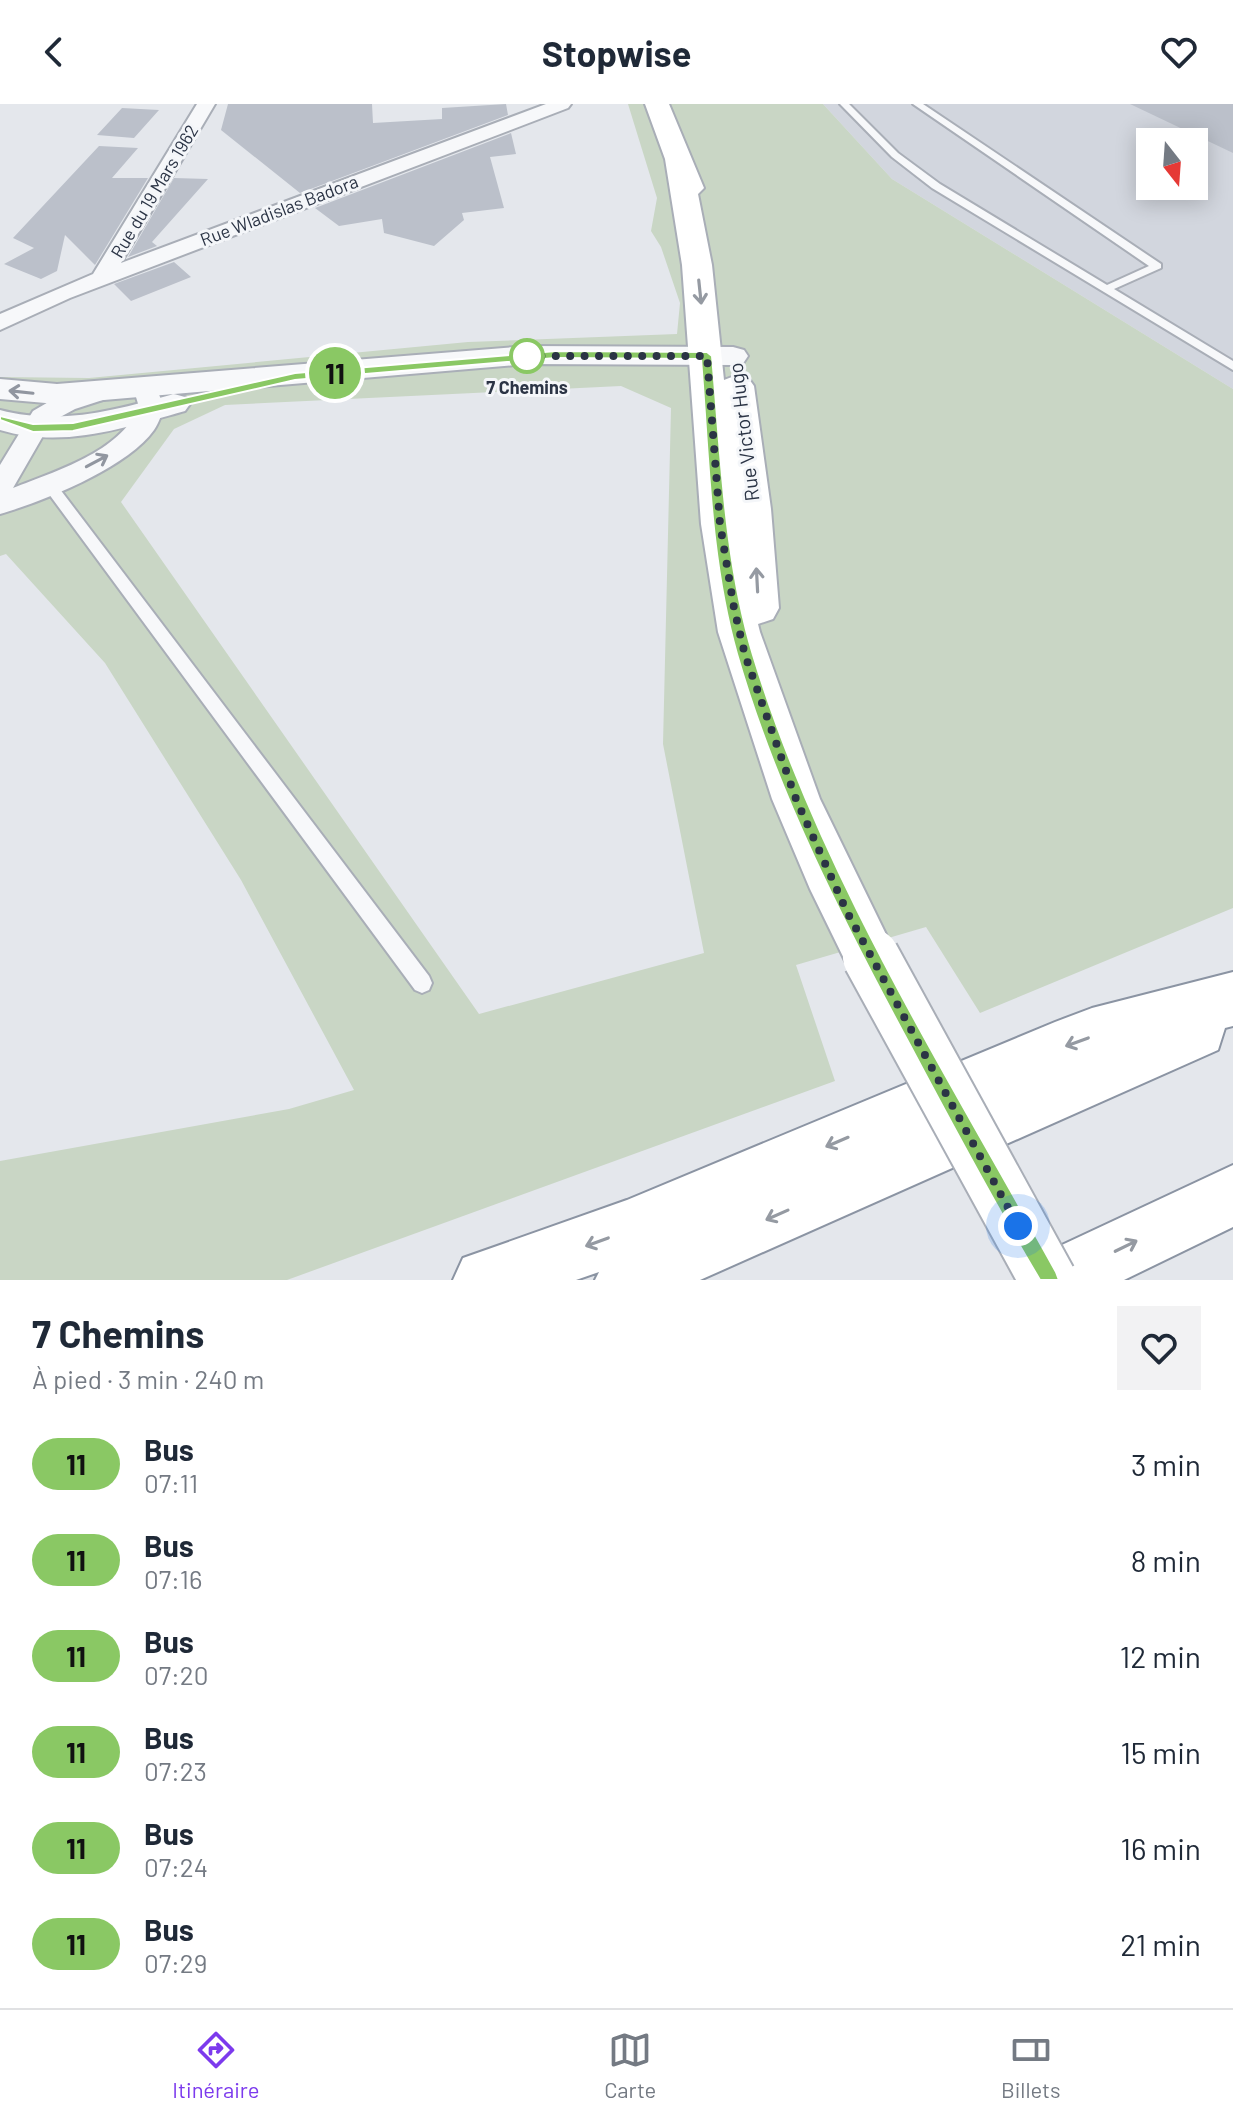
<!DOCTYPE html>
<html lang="fr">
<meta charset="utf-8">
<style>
:root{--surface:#fff;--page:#f2f2f3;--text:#1f2937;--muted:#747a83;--line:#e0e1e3;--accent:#7c3aed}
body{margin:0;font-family:Barlow,sans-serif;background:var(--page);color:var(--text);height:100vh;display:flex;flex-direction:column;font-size:30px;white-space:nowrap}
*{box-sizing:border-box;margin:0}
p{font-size:26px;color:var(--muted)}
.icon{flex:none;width:44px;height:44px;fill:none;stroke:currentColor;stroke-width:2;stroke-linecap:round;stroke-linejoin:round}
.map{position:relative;height:1176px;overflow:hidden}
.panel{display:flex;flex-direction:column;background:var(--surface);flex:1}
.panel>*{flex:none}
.badge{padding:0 16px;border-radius:26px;font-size:28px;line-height:52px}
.needle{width:52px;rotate:163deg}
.controls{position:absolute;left:1136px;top:24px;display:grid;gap:16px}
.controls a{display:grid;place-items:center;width:72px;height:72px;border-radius:0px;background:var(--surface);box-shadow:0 4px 20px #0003;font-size:40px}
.you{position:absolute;width:40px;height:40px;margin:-20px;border:6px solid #fff;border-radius:50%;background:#1a73e8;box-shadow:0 0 0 12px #1a73e833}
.map>.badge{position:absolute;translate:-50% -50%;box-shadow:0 0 0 4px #fff}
.round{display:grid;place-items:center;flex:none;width:84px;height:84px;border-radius:0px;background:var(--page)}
.headline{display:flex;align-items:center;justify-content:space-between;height:136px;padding:0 32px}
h1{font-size:38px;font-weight:700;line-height:60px}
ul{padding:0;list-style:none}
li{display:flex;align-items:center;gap:24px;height:96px;padding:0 32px}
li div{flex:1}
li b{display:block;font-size:30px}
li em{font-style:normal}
li .badge{min-width:88px;font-weight:700;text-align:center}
header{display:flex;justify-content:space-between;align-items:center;height:104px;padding:0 32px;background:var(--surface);font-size:36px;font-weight:700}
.menu{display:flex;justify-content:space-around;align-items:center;height:112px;border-top:2px solid var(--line);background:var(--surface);font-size:22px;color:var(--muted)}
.menu a{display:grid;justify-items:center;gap:4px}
.menu .active{color:var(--accent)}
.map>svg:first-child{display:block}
</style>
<header><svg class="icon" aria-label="back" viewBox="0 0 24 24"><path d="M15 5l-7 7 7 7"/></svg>Stopwise<svg class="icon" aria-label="heart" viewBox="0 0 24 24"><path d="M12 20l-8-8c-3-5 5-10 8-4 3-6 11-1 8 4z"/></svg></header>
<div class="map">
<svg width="1233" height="1176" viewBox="0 0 1233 1176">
<rect width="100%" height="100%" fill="#e4e7ec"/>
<path fill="#d2d6de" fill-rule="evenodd" d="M823 0H1233V285L892 75ZM1150 38H1194V82H1150Z"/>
<path fill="#c9d6c5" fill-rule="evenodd" d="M628 0H823L892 75 1233 285V804L980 909 926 823 796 861 835 977 287 1176H0V1057L289 1005 354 986 241 776 105 559 6 450 0 452V273L89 274 468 238 677 230 680 199 661 143 651 127 657 94ZM621 282 671 304 663 640 704 849 479 910 121 398 174 325 225 301Z"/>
<path fill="#bbc0ca" d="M228 0H372L373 19 442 15V4L506 0 508 11 300 89 221 26Z
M1130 0H1233V49Z
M122 4 159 6 134 34 97 31Z
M511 29 516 50 490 53 504 104 462 109 464 116 434 142 384 129 382 115 339 122 315 104Z
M99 42 138 44 112 74H148L95 161 65 131 57 167 41 175 4 160 34 144 13 134Z
M174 74 208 75 152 138 157 142 128 153Z
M174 158 191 173 131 197 114 180Z"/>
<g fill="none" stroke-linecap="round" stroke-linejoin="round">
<defs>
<path id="service" d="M840 0H849L898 49 940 80 1107 181 1149 162 913 0H923L1161 160V164L1114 185 1233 257V266L932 84 892 53Z
M48 374 53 376 429 872 432 879 429 886 422 889 415 886 43 382V376Z"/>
<path id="minor" d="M197 0H215L121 159 546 0H571L568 4 70 194 0 226V210L93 170Z
M145 275 154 278 164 303C161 311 159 319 154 326 127 364 44 397 0 410V361L33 307 57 293 106 279 115 282 118 287 115 292 75 305 51 318 13 384C56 367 120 348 139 303L133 283 136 278Z"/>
<path id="tertiary" d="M528 242 733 243 744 246 748 252 744 258 733 261 528 260 57 300 0 295V275L57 280Z
M174 290 185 293 190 300 185 307C124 324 63 345 0 326V306C61 322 115 306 174 290Z"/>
<path id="secondary" d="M645 0H669L704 84 698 90 712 161 724 276 737 271 749 275 754 282 771 405 779 504 773 515 758 520 760 528 820 695 897 853 890 871 871 879 852 871 810 785 772 695 718 528 701 420 682 161 665 55Z"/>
<path id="motorway" d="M1233 868V922L1225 924 1218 946 700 1176H595L599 1168 576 1176H453L463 1154 627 1096 1055 918 1092 904Z
M1233 1061V1123L1124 1176H1024L1034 1154Z"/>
</defs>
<use href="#service" stroke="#a9aeb7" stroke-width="4"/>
<use href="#minor" stroke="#a9aeb7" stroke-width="4"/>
<use href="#tertiary" stroke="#a9aeb7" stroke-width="4"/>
<use href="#secondary" stroke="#a9aeb7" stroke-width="4"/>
<use href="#motorway" stroke="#8b94a3" stroke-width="4"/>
<use href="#service" fill="#f7f8fa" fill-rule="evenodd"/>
<use href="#minor" fill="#f7f8fa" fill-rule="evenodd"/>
<use href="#tertiary" fill="#f7f8fa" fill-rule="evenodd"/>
<use href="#secondary" fill="#fff" fill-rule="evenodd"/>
<use href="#motorway" fill="#fff" fill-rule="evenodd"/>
<defs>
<path id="secondary-bridge" d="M871 853 1048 1176"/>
</defs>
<use href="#secondary-bridge" stroke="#a9aeb7" stroke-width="60" stroke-linecap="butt"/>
<use href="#secondary-bridge" stroke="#fff" stroke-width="56"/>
</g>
<defs><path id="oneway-shaft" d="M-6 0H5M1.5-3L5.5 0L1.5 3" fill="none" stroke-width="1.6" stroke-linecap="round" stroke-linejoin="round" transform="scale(2)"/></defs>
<g stroke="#959aa2">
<use href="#oneway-shaft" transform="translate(700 188) rotate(84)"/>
<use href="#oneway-shaft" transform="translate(757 476) rotate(-93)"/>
<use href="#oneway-shaft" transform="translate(1077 938) rotate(160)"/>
<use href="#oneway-shaft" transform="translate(837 1038) rotate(157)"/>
<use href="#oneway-shaft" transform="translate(777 1111) rotate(156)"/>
<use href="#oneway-shaft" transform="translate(597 1138) rotate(160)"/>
<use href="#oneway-shaft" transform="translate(1126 1142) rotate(-26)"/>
</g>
<g stroke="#9196a0">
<use href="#oneway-shaft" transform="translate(21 288) rotate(-174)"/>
<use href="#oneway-shaft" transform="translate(97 357) rotate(-28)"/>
</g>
<path fill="#8ac864" stroke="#fff" stroke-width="2" d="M556 247 707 248 712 252C721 351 724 455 753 551 820 771 946 968 1056 1168L1059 1176H1040C997 1104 954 1024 911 943 843 817 777 689 737 550 710 455 709 353 701 255L556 254 295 276 73 327 33 328 0 316V312L33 320 73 319 295 269Z"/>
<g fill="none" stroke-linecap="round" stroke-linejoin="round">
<path stroke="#2b3445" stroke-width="8" stroke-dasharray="0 14.4" d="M527 252H707L720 420 734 504 745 551 796 695 847 808 1018 1122"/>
</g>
<circle fill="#fff" stroke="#8ac864" stroke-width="4" cx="527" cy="252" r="16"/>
<g text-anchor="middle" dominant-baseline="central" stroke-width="6" stroke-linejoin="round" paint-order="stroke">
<g font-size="18" fill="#2b3445" stroke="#f4f6f9">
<text transform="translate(154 87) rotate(-59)">Rue du 19 Mars 1962</text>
<text transform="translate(279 106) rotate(-21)">Rue Wladislas Badora</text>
</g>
<g font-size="18" font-weight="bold" fill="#2b3445" stroke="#f4f6f9">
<text x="527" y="283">7 Chemins</text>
</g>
<g font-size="20" fill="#2b3445" stroke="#f4f6f9">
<text transform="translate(743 328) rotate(-97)">Rue Victor Hugo</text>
</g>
</g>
</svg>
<div class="controls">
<a><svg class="needle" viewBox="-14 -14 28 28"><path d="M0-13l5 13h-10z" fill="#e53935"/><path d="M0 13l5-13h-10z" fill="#747a83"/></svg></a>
</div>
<div class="you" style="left:1018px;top:1122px"></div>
<b class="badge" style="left:335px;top:269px;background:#8ac864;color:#111">11</b>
</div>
<section class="panel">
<div class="headline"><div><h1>7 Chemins</h1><p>À pied · 3 min · 240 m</p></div><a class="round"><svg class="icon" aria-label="heart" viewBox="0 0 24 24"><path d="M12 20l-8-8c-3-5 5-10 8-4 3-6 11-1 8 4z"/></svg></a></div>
<ul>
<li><span class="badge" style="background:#8ac864;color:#111">11</span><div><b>Bus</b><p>07:11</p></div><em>3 min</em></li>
<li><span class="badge" style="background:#8ac864;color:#111">11</span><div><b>Bus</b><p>07:16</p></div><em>8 min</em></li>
<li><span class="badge" style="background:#8ac864;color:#111">11</span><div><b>Bus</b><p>07:20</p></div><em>12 min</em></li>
<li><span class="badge" style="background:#8ac864;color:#111">11</span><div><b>Bus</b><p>07:23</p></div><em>15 min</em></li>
<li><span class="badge" style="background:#8ac864;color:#111">11</span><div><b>Bus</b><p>07:24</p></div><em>16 min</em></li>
<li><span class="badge" style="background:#8ac864;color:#111">11</span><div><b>Bus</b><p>07:29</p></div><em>21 min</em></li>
</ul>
</section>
<nav class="menu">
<a class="active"><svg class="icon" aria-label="directions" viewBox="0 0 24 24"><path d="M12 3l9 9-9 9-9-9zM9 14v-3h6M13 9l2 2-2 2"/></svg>Itinéraire</a>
<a><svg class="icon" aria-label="map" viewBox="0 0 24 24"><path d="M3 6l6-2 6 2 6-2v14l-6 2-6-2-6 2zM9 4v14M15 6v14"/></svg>Carte</a>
<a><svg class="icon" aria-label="tickets" viewBox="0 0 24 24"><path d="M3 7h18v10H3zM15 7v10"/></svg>Billets</a>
</nav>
